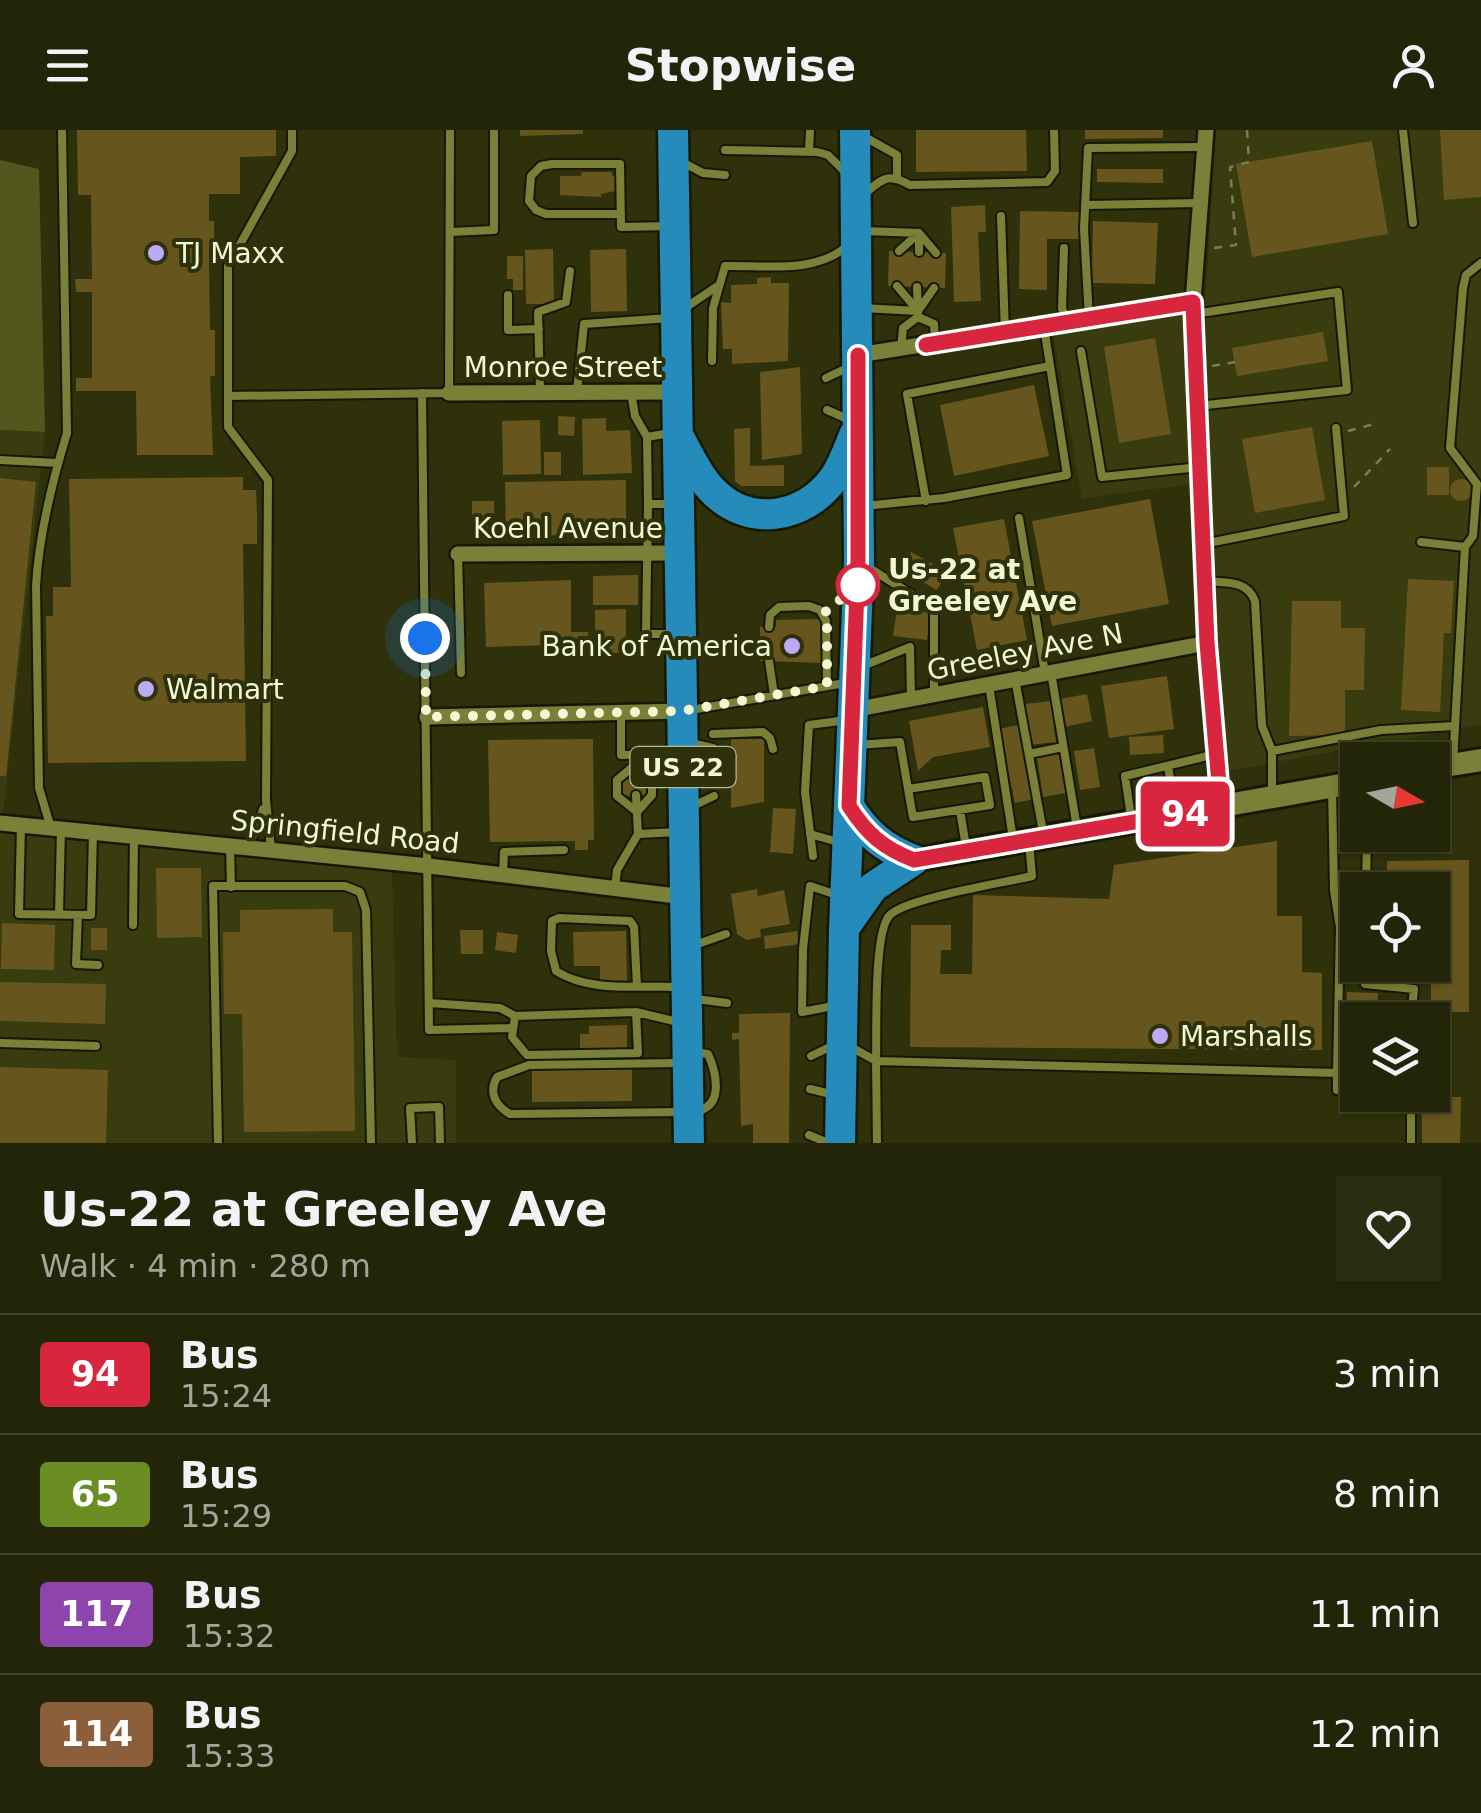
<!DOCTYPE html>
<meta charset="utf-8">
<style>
:root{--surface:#222507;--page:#2a2d11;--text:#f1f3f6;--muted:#a2a59b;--line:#3f4228}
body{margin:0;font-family:"DejaVu Sans",sans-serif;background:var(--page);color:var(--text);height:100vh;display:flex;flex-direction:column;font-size:38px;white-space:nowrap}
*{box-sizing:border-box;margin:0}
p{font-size:32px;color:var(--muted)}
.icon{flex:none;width:55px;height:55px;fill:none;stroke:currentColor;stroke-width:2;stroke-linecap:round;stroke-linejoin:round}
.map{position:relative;height:1013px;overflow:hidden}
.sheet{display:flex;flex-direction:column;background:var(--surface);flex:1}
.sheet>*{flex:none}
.badge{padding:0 20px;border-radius:8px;font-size:35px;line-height:65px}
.needle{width:65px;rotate:99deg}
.fabs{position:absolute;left:1340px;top:612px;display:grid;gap:20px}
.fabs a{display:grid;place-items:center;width:110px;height:110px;border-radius:0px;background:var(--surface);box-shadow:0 2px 8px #0004,0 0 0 2px var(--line);font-size:50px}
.you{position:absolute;width:50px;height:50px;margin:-25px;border:8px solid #fff;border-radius:50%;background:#1a73e8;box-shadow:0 0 0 15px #1a73e833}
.map>.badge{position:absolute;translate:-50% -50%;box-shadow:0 0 0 5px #fff}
.round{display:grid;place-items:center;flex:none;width:105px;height:105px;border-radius:0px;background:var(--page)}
.overview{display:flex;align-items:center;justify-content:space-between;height:170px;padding:0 40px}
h1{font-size:48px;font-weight:700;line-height:75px}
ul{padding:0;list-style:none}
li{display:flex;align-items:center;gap:30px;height:120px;padding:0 40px;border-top:2px solid var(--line)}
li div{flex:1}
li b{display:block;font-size:38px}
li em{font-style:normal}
li .badge{min-width:110px;font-weight:700;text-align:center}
header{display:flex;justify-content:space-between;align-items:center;height:130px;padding:0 40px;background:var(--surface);font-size:45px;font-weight:700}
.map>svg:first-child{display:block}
</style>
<header><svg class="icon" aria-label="menu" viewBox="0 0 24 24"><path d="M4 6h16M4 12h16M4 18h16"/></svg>Stopwise<svg class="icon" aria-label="person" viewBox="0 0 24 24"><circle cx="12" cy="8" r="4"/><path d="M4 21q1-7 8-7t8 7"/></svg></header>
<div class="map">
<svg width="1481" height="1013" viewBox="0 0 1481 1013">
<rect width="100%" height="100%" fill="#2e3109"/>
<path fill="#393c0f" d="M1216 0H1481V595L1216 643 1197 351 1190 354 1082 369 1052 197 1205 175Z
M0 300 45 302 1 703 392 739 397 927 456 930V1013H0Z"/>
<path fill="#53571d" d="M0 30 39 39 45 302 0 300Z"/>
<path fill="#66561d" d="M77 0H276V26L240 27V64H209V91H214V133H209L210 200H215V246H210L213 325H137L136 261H76V248H92V162H76L75 149H92L91 65H78Z
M520 0H583V4L520 6Z
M916 0H1026L1027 41 916 42Z
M1085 0H1163V8L1085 9Z
M1440 0H1481V67L1444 70Z
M1372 11 1388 104 1252 127 1236 34Z
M1097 39H1163V53L1097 52Z
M582 42H612V46L616 45 615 61 601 64V67L560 65V46H581Z
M985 75 986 102H978L981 171 954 172 951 77Z
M1020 81 1079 82V109H1047V160L1019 159Z
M1093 91 1158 93 1155 154 1092 153Z
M553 119 554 174H526L525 120Z
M626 119 627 181 591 182 590 120Z
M889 121 946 123 945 158 888 156Z
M507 126H523V160H513V149H507Z
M771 147V153H789L788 231 732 234V219H723L721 172 731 173V155L757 154V148Z
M1323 202 1328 231 1237 246 1232 218Z
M1155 208 1171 304 1119 313 1104 217Z
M800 237 802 324 762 330 760 242Z
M1034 255 1049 326 954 346 940 275Z
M558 286 575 287 574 306 558 305Z
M606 288V301L630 300 632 343 583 345 582 289Z
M540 290 541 344 503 345 502 291Z
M1312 297 1325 370 1255 383 1242 309Z
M750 298V336L784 335V356H741L735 351 734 299Z
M544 322H561V345H544Z
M1427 337H1449V365H1427Z
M243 347V360H256L257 386V414H243L246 631 48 633 46 486H53V457H71L69 349Z
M0 348 36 352 6 646H0Z
M1450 360a11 11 0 1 1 22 0a11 11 0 1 1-22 0Z
M626 350V404L506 406 505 352Z
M1150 369 1169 474 1052 496 1032 391Z
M472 371H494V408L472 407Z
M1004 389 1027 510 977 520 953 398Z
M911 422 947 442 937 460 901 440Z
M638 445V475H593V446Z
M1408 449 1454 451 1451 503H1444L1440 582 1401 580Z
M571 450V502H588L589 514 486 517 484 453Z
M1292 471H1341V498H1365L1364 560H1345V605L1289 606Z
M626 479V523H595V480Z
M897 479 931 483 927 510 893 506Z
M821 489V501H824L825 533 760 531V497H776V490Z
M1167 546 1174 599 1109 608 1101 556Z
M1087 564 1092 591 1065 597 1060 569Z
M1051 571 1056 612 1029 615 1025 574Z
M983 577 990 617 933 627 918 641 909 591Z
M1018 595 1034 669 1015 673 999 599Z
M1163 605 1164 623 1130 625 1129 607Z
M593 609 594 710H588V720H575V711L490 712 488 610Z
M731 609H764V672L731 678Z
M1094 618 1100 657 1080 660 1074 621Z
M1059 624 1066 663 1043 667 1037 628Z
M651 649 652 665 620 666V650Z
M773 678 796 679 793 724 770 722Z
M1277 711V786H1302V842L1322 843V920L910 917 911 795H951V820H941L940 844H972L973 765 1109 769 1114 735Z
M1469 730V882H1431V844H1387V835H1432V760H1387V731Z
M156 738H201L202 807 157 808Z
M757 759 758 766 784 760 790 794 760 799 761 807 747 810 737 804 731 764Z
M333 779V802H352L355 1001 244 1002 242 884H224L223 802H240V780Z
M2 793 55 795 54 840 1 839Z
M91 798H107V820H91Z
M460 800H483V824H461Z
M626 801 627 851H600V836H574L573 802Z
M797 801 799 814 765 819 764 806Z
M497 802 518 805 516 823 495 820Z
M0 852 106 854 105 894 0 891Z
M1347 862 1378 863 1377 890 1346 892Z
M790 883 789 1013H753V994L741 996 739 909 732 910V903H739V884Z
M627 895V919L580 918V904H589V896Z
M0 937 108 940 106 1013H0Z
M632 937V971L532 972V938Z
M1422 967H1461L1460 1013H1422Z"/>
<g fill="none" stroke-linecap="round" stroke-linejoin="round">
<defs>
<path id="lane" d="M1403 0 1413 93
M863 6 897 25V48
M725 20 817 22 828 25 845 42
M809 21 810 0
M682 32 703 43 725 45
M864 64C883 49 887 42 910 55L1047 52 1055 41 1054 0
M1085 75 1201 73
M621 84H546L536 80 529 71 531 46 541 36 552 34H620L621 97 670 96
M1001 86 1005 203
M864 101 919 103 936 123
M450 102 494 100V0
M1064 118 1062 179 1069 192
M899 121 919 103V122
M897 156 918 181V187L934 194 935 214
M917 157 918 181 934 158
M508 165V200L539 199
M685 178 719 155
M862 178 918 181
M1194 184 1338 162 1347 260 1197 276
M1089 189 1084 99 1088 18 1203 17
M901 219 903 198 918 187
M1081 221 1102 347 1200 337
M712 231 713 178 725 136C766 135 813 144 846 117
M826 248 849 237
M540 262 538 182 566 172 570 141
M577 262 584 194 670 188
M631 262 635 286 647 307
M422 263 429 900 512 898
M228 266 449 263 450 0
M827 280 850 290
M670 303 647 307 648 374H673
M0 330 57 333
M926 371 907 264 1050 236
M648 374 646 504H676
M864 376 944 368 1067 345 1044 197
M1019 388 1045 543
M1421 412 1465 417
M1203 414 1344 386 1336 298
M458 424 461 543
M866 436 932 477 934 484V565
M1204 451C1224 453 1247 449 1255 471L1262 596 1272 621V663
M769 497 770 485 779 477 809 476 820 480 826 491 827 556
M769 531 774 565
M860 537 910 517 911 569
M1051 542 1077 698
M1015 549 1043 702
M989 555 1013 709
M691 580 845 553
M621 581V625L678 624
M713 604 763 602 770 608 773 619
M691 613 713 618
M857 615 900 612 908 659
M1272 621 1381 600 1455 596
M1029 624 1063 617
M1453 633 1465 417 1473 406 1477 354 1450 318 1463 158 1466 145 1481 133
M636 634 652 647V665L637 682 617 666V650Z
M1168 636 1175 681
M985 647 990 675 913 687 908 659Z
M1332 658 1334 760 1340 797 1337 943
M691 677 714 666
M960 680 966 717
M1131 687 1125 646 1216 624
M21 695 19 784 91 785 93 702
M51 698 39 658 36 456C39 404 52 352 67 303L62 0
M638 704 678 702
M810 704 838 712
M1029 712 1032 746C1004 753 907 768 890 785 873 801 877 904 876 931L1337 943V960L1358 961
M230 715 231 757
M246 716 256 701 263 679
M271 719 266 670 268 350 228 297V136L292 21V0
M813 726 805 662 809 595 847 590
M503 745 504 722 564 720
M615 758 617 740 638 704 636 665
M1366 760 1367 705
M59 784 61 699
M78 785 76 834 98 835
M133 795 134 707
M692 816 726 804
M1365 835V854L1414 859 1411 890
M637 856 634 797 630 791 559 788 552 791 551 821 556 841C590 863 640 855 679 857
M696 869 727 873
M430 873 500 878 515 886
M833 876 802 882 803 819 810 756 837 765
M636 882 638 923 527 925 512 907 515 886 636 882 678 892
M0 913 96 916
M851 917 876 931 877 1013
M694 922 708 924C717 944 724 978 695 981
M811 926 834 915
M679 933 529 935 497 947C488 963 496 976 510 984L681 982
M810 959 831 964
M809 1005 828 1013
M218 1013 213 756H345L360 762 366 780 371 1013
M412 1013 410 978 439 977 440 1013
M1411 1013V965"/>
<path id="street" d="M1206 0 1193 172 1207 513 1221 677
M858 225 1193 172
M449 263 677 262
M458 424 679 423
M853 580 1207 513
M427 587 682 581
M0 693 429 736 685 767"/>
<path id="secondary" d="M1432 638 1481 630
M914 730 1358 652"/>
<path id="highway" d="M673 0 689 1013
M678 305C688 323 697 344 711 359 747 398 804 390 834 348 843 335 848 320 854 305
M849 676C867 704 883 718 914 730
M845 797 873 757 914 730
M840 1013 844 799 859 431 855 0"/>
</defs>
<use href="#lane" stroke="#161803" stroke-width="12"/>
<use href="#street" stroke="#161803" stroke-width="20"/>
<use href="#secondary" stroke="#161803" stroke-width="28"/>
<use href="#highway" stroke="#161803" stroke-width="35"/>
<path stroke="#7a7e57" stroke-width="2.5" stroke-dasharray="8 8" stroke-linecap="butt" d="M1214 118 1236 115 1230 37 1249 32 1247 0
M1212 236 1235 232
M1348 301 1374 294
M1354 357 1390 319"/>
<use href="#lane" stroke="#7a8037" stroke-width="8"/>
<use href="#street" stroke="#7a8037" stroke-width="15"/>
<use href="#secondary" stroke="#7a8037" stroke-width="22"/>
<use href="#highway" stroke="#258bba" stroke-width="30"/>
</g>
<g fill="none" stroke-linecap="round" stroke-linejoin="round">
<defs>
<path id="line" d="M858 225V431L849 676C867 704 883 718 914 730L1221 677 1207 513 1193 172 926 215"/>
</defs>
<use href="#line" stroke="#fff" stroke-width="22"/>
<use href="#line" stroke="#d7263d" stroke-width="15"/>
<path stroke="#f2f8d2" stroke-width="10" stroke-dasharray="0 18" d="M425 508 426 587 682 581 827 556V496L824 483 858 455"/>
</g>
<g fill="#bbaaf6" stroke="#2e3109" stroke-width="4">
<circle cx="156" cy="123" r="10"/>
<circle cx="792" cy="516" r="10"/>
<circle cx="146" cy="559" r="10"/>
<circle cx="1160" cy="906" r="10"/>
</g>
<circle fill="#fff" stroke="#d7263d" stroke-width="5" cx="858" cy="455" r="20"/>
<g text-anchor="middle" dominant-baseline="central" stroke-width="8" stroke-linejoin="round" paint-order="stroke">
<rect fill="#2e3109" stroke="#b7bc96" stroke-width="2.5" x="630.5" y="617" width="105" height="40" rx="8"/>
<g font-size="25" font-weight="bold" fill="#f2f8d2">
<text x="683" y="637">US 22</text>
</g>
<g font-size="28" fill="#f2f8d2" stroke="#2e3109" text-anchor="start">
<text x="176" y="123">TJ Maxx</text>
<text x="772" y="516" text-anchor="end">Bank of America</text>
<text x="166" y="559">Walmart</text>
<text x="1180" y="906">Marshalls</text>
</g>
<g font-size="28" fill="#f2f8d2" stroke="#2e3109">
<text x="563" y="237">Monroe Street</text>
<text x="568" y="398">Koehl Avenue</text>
<text transform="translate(1025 522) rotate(-11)">Greeley Ave N</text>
<text transform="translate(345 702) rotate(6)">Springfield Road</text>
</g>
<g font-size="28" font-weight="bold" fill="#f2f8d2" stroke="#2e3109" text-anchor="start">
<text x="888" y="439">Us-22 at<tspan x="888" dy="32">Greeley Ave</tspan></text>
</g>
</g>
</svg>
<div class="fabs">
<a><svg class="needle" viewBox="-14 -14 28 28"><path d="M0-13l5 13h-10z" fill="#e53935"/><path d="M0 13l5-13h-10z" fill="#a2a59b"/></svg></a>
<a><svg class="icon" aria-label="locate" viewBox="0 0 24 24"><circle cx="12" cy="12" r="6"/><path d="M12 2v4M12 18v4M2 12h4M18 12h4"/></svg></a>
<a><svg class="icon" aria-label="layers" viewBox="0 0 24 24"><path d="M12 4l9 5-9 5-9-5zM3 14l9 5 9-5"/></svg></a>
</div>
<div class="you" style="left:425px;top:508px"></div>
<b class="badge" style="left:1185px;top:684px;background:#d7263d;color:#fff">94</b>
</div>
<section class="sheet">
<div class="overview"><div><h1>Us-22 at Greeley Ave</h1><p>Walk · 4 min · 280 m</p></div><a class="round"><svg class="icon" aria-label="heart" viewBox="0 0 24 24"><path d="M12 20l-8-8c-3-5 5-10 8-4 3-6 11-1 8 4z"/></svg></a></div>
<ul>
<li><span class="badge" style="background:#d7263d;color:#fff">94</span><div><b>Bus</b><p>15:24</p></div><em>3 min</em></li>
<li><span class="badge" style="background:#6b8e23;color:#fff">65</span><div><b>Bus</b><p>15:29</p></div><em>8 min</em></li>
<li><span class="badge" style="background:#8e44ad;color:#fff">117</span><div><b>Bus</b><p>15:32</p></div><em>11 min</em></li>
<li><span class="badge" style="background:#8b5e3c;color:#fff">114</span><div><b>Bus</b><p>15:33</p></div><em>12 min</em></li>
</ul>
</section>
